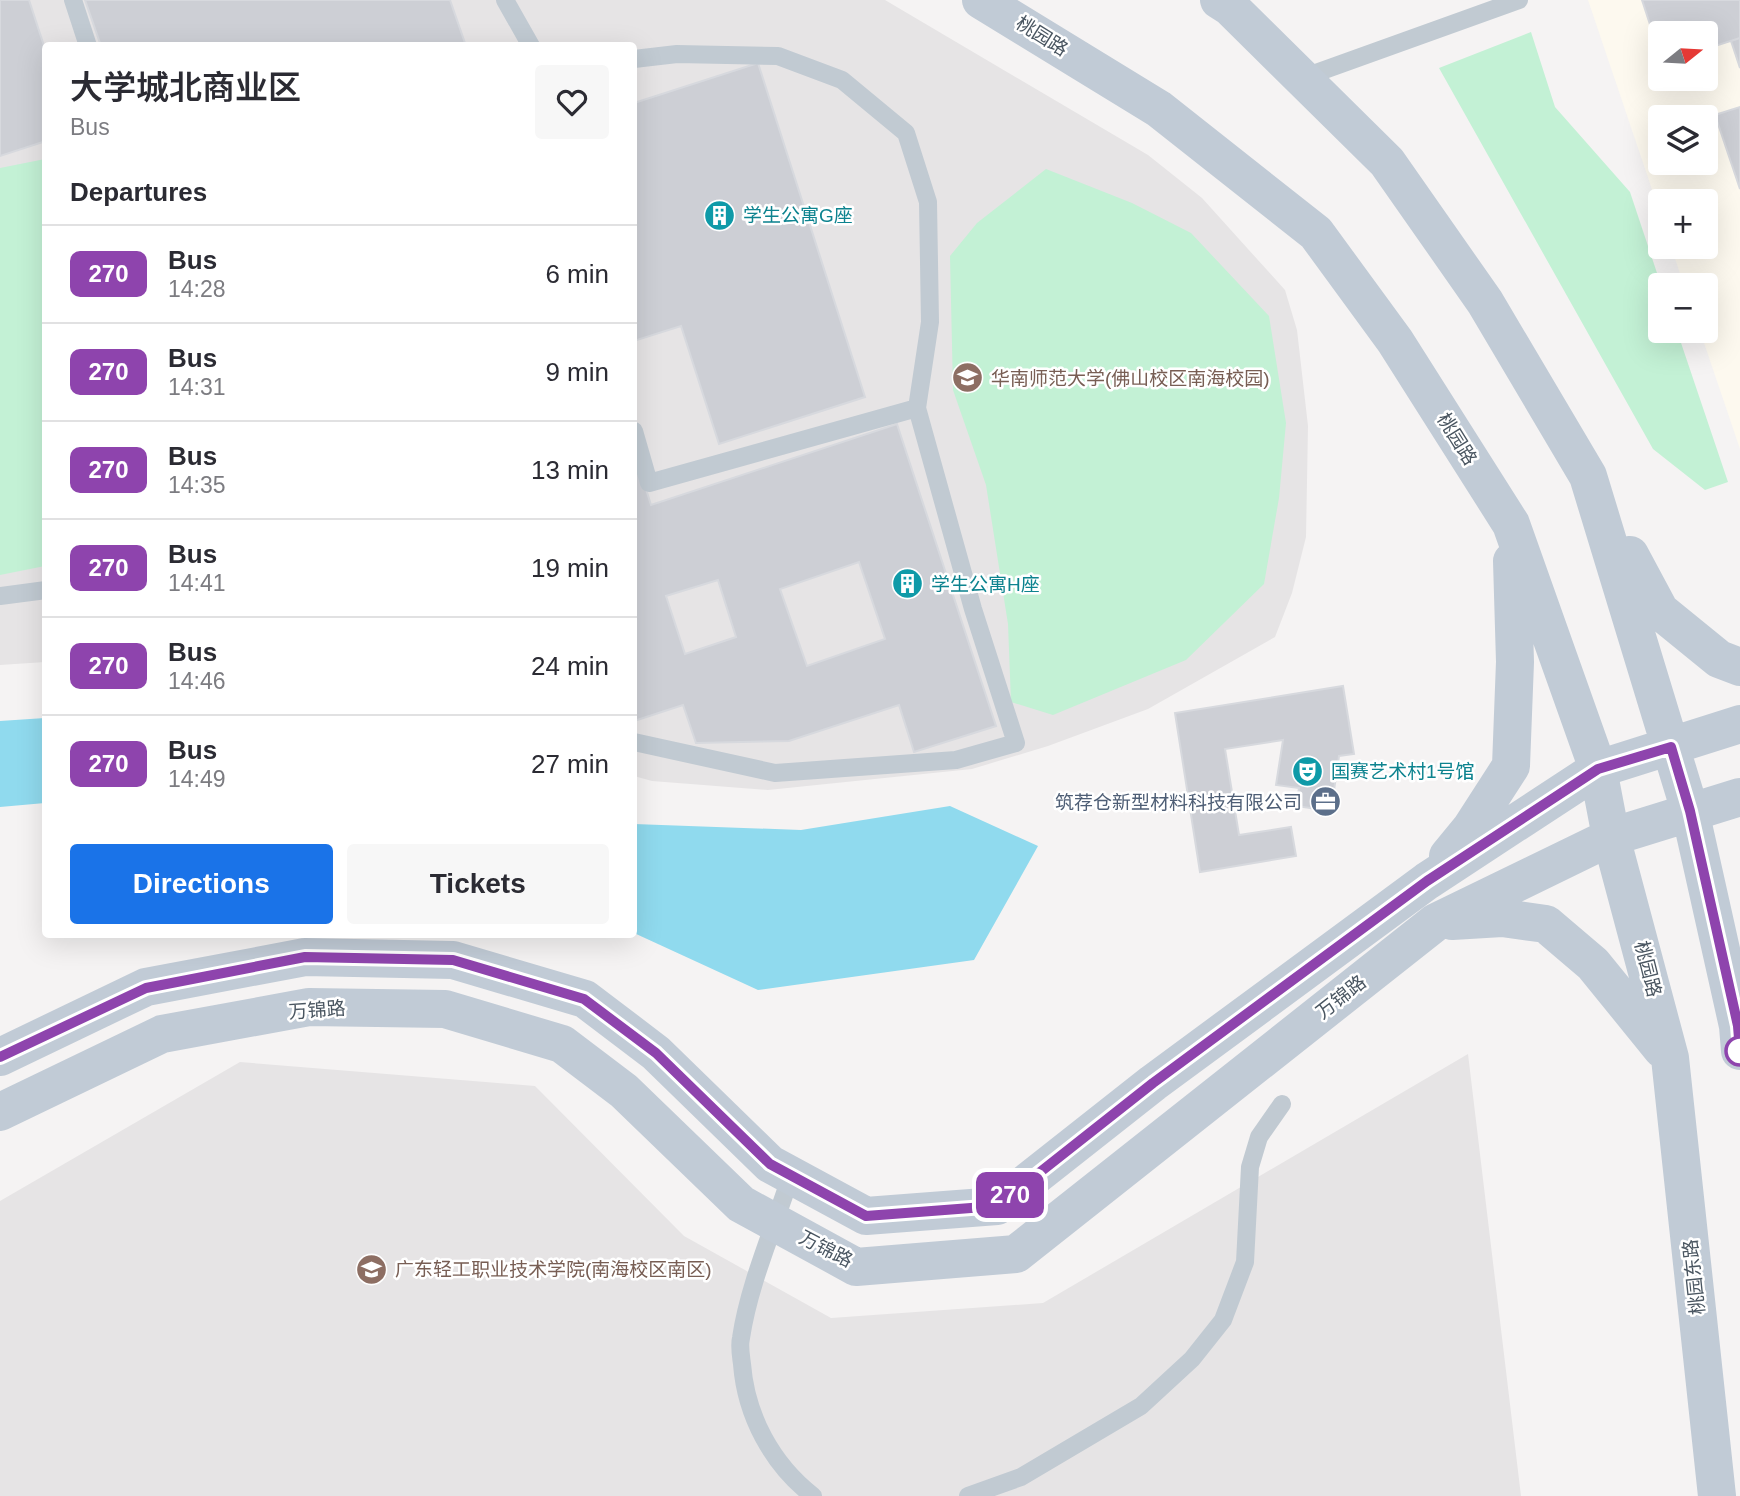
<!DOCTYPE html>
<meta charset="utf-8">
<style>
:root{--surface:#fff;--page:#f7f7f7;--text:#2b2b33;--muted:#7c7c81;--line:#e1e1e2;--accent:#1a73e8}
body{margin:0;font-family:Helvetica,"Noto Sans SC",sans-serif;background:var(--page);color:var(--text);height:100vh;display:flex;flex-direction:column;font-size:26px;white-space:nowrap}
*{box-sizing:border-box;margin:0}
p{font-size:23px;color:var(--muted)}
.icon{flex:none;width:38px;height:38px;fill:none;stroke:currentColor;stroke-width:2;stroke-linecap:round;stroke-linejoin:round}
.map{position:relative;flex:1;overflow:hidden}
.sheet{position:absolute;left:42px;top:42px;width:595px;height:896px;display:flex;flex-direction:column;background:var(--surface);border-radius:7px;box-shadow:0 7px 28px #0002}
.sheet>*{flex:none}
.badge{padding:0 14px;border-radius:10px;font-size:24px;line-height:46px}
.needle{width:46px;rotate:72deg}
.controls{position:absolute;left:1648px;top:21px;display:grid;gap:14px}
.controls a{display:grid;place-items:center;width:70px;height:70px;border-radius:7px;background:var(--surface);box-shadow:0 7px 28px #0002;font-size:35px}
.map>.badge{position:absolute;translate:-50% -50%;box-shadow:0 0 0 4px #fff}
h2{padding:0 28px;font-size:26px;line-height:63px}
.round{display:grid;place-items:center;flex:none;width:74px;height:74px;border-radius:7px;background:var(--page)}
.headline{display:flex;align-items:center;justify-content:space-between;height:119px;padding:0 28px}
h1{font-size:33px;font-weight:600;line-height:52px}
.primary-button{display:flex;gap:14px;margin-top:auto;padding:14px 28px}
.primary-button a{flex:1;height:80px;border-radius:7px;background:var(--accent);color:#fff;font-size:28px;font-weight:600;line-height:80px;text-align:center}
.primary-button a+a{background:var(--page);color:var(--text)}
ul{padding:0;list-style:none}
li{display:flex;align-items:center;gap:21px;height:98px;padding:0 28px;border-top:2px solid var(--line)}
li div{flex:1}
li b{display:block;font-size:26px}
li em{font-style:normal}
li .badge{min-width:77px;font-weight:700;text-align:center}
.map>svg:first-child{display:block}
</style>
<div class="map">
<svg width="1740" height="1496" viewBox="0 0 1740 1496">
<rect width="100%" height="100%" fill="#f5f3f3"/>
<path fill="#fdf9ef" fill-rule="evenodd" d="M1588 0H1740V449L1700 331H1706V285H1684L1671 247H1706V201H1661V216ZM1661 33H1706V79H1661ZM1661 117H1706V163H1661Z"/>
<path fill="#e6e4e5" d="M0 0H885L1148 155 1202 198 1285 290 1297 330 1308 426 1306 537 1292 593 1275 637 1148 709 1048 746 972 769 768 790 652 781 634 776V46H46L45 662 0 665Z
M1468 1054 1521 1496H0V1201L240 1062 535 1086 684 1236 831 1318 1043 1303Z"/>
<path fill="#c3f1d5" d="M1531 32 1555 107 1630 192 1661 285V331H1677L1728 482 1705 490 1653 449 1439 68Z
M45 159V566L0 575V168Z
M1046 169 1132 203 1191 233 1269 316 1286 423 1279 498 1264 584 1186 660 1053 715 1011 702 1008 624 986 485 953 390 950 256 977 223Z"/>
<path fill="#90daee" d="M45 718V803L0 807V721Z
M950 806 1038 846 974 960 758 990 634 933V824L801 830Z"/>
<path fill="#cdcfd5" stroke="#d7d9de" stroke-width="2" fill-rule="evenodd" d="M0 0H29L46 52V141L0 156Z
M85 0H450L466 46H101Z
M1642 0H1740V38L1706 49V33H1661V58Z
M1740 38V68L1731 41Z
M758 63 865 397 719 444 681 326 634 341V103Z
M1740 107V189L1715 115Z
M897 424 996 726 914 752 899 705 789 741 696 743 683 705 634 721V450L651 505ZM859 562 885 639 807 666 780 589ZM718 580 736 637 685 654 666 596Z
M1343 686 1354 754 1339 756 1331 811 1296 806 1299 788 1276 785 1283 740 1225 749 1239 835 1291 827 1296 856 1200 872 1175 713Z"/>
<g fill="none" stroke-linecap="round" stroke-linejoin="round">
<path stroke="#c1cad2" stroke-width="18" d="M73 0 88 46
M505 0 531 46
M634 59 677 54 778 56 842 80 906 133 928 202 930 322 917 408 649 483 634 431
M1302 78 1519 0
M0 596 46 590
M634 742 775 773 956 760 1016 743 973 609 917 408
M791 1175C774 1228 749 1284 741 1338 739 1346 741 1356 742 1364 746 1416 772 1464 813 1496
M968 1496 1021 1477 1141 1406 1192 1359 1223 1320 1245 1262 1250 1167 1259 1137 1282 1104"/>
<path stroke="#c1cbd6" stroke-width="38" d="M981 0 1159 109 1316 233 1395 341 1511 524 1598 769 1611 837 1670 1058 1717 1496
M1219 0 1230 7 1387 162 1485 302 1588 476 1690 811 1738 1026 1740 1051
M1630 555 1660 611 1719 659 1740 667
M1448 856 1471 828 1511 766 1515 662 1512 561
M1452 921 1502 918 1546 924 1593 964 1662 1049
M0 1057 146 987 305 957 453 960 585 999 656 1053 770 1164 866 1216 997 1206 1153 1083 1427 881 1598 769 1740 724
M0 1112 162 1034 309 1007 445 1009 562 1044 624 1091 741 1204 856 1267 1016 1254 1436 922 1611 837 1740 797"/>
</g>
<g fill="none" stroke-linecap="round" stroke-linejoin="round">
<defs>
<path id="line" d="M0 1057 146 988 305 957 453 960 584 999 656 1053 770 1164 866 1216 997 1206 1153 1083 1427 881 1598 769 1671 747 1690 811 1738 1026 1740 1051"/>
</defs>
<use href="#line" stroke="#fff" stroke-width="16"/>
<use href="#line" stroke="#8e44ad" stroke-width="10"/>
</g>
<defs>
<symbol id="building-disc" viewBox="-11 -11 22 22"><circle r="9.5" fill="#0f9aa8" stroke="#fff"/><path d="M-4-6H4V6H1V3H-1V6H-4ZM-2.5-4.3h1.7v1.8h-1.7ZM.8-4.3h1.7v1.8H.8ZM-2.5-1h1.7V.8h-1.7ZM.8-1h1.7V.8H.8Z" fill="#fff"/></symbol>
<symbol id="university-disc" viewBox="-11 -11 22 22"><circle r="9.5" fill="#8d6e63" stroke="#fff"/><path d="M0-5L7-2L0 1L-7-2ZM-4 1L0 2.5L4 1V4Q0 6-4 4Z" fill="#fff"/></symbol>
<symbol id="theatre-disc" viewBox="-11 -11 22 22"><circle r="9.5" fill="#0f9aa8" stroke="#fff"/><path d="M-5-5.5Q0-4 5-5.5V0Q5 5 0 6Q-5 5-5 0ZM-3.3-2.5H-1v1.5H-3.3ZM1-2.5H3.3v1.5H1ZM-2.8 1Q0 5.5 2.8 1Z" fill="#fff"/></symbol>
<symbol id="office-disc" viewBox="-11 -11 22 22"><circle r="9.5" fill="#5c6f8a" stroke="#fff"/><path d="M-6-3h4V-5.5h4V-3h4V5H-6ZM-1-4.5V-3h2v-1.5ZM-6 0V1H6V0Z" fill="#fff"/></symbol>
</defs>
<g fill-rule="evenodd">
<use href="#building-disc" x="702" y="198" width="35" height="35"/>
<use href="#university-disc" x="950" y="360" width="35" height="35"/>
<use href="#building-disc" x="890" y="566" width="35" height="35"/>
<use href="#theatre-disc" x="1290" y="754" width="35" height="35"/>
<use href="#office-disc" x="1308" y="784" width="35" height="35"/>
<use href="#university-disc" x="354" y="1252" width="35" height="35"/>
</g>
<circle fill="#fff" stroke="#8e44ad" stroke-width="3.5" cx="1740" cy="1051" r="14"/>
<g text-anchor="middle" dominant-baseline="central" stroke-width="5" stroke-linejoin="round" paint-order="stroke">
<g font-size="19" fill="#4a5661" stroke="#fff">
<text transform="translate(1042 36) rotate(32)">桃园路</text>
<text transform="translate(1457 439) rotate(58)">桃园路</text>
<text transform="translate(1648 969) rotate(76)">桃园路</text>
<text transform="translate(1341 997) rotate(-38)">万锦路</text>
<text transform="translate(317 1010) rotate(-4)">万锦路</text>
<text transform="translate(826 1249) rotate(27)">万锦路</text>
<text transform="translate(1694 1277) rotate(-96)">桃园东路</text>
</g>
<g font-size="19" fill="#0d838f" stroke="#fff" text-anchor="start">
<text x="743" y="215">学生公寓G座</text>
<text x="931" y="584">学生公寓H座</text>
<text x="1331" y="771">国赛艺术村1号馆</text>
</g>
<g font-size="19" fill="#785e54" stroke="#fff" text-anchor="start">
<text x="991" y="378">华南师范大学(佛山校区南海校园)</text>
<text x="395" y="1269">广东轻工职业技术学院(南海校区南区)</text>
</g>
<g font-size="19" fill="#4e5e75" stroke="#fff" text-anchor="end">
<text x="1302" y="802">筑荐仓新型材料科技有限公司</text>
</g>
</g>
</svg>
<div class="controls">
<a><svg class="needle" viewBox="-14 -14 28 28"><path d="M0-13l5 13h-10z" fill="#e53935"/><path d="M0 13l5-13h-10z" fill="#7c7c81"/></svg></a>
<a><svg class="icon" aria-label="layers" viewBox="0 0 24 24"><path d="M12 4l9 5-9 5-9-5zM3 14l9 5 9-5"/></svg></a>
<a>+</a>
<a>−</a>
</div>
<b class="badge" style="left:1010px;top:1195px;background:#8e44ad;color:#fff">270</b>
<section class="sheet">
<div class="headline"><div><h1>大学城北商业区</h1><p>Bus</p></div><a class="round"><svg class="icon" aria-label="heart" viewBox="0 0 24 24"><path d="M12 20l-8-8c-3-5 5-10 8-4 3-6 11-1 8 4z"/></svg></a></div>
<h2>Departures</h2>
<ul>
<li><span class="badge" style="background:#8e44ad;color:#fff">270</span><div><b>Bus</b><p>14:28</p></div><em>6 min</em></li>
<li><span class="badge" style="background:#8e44ad;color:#fff">270</span><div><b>Bus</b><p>14:31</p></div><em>9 min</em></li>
<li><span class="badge" style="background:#8e44ad;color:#fff">270</span><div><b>Bus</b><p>14:35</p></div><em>13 min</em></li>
<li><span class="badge" style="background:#8e44ad;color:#fff">270</span><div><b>Bus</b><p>14:41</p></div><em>19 min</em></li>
<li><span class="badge" style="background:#8e44ad;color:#fff">270</span><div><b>Bus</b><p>14:46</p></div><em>24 min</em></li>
<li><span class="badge" style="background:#8e44ad;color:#fff">270</span><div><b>Bus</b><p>14:49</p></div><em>27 min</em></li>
</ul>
<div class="primary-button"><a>Directions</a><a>Tickets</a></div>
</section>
</div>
